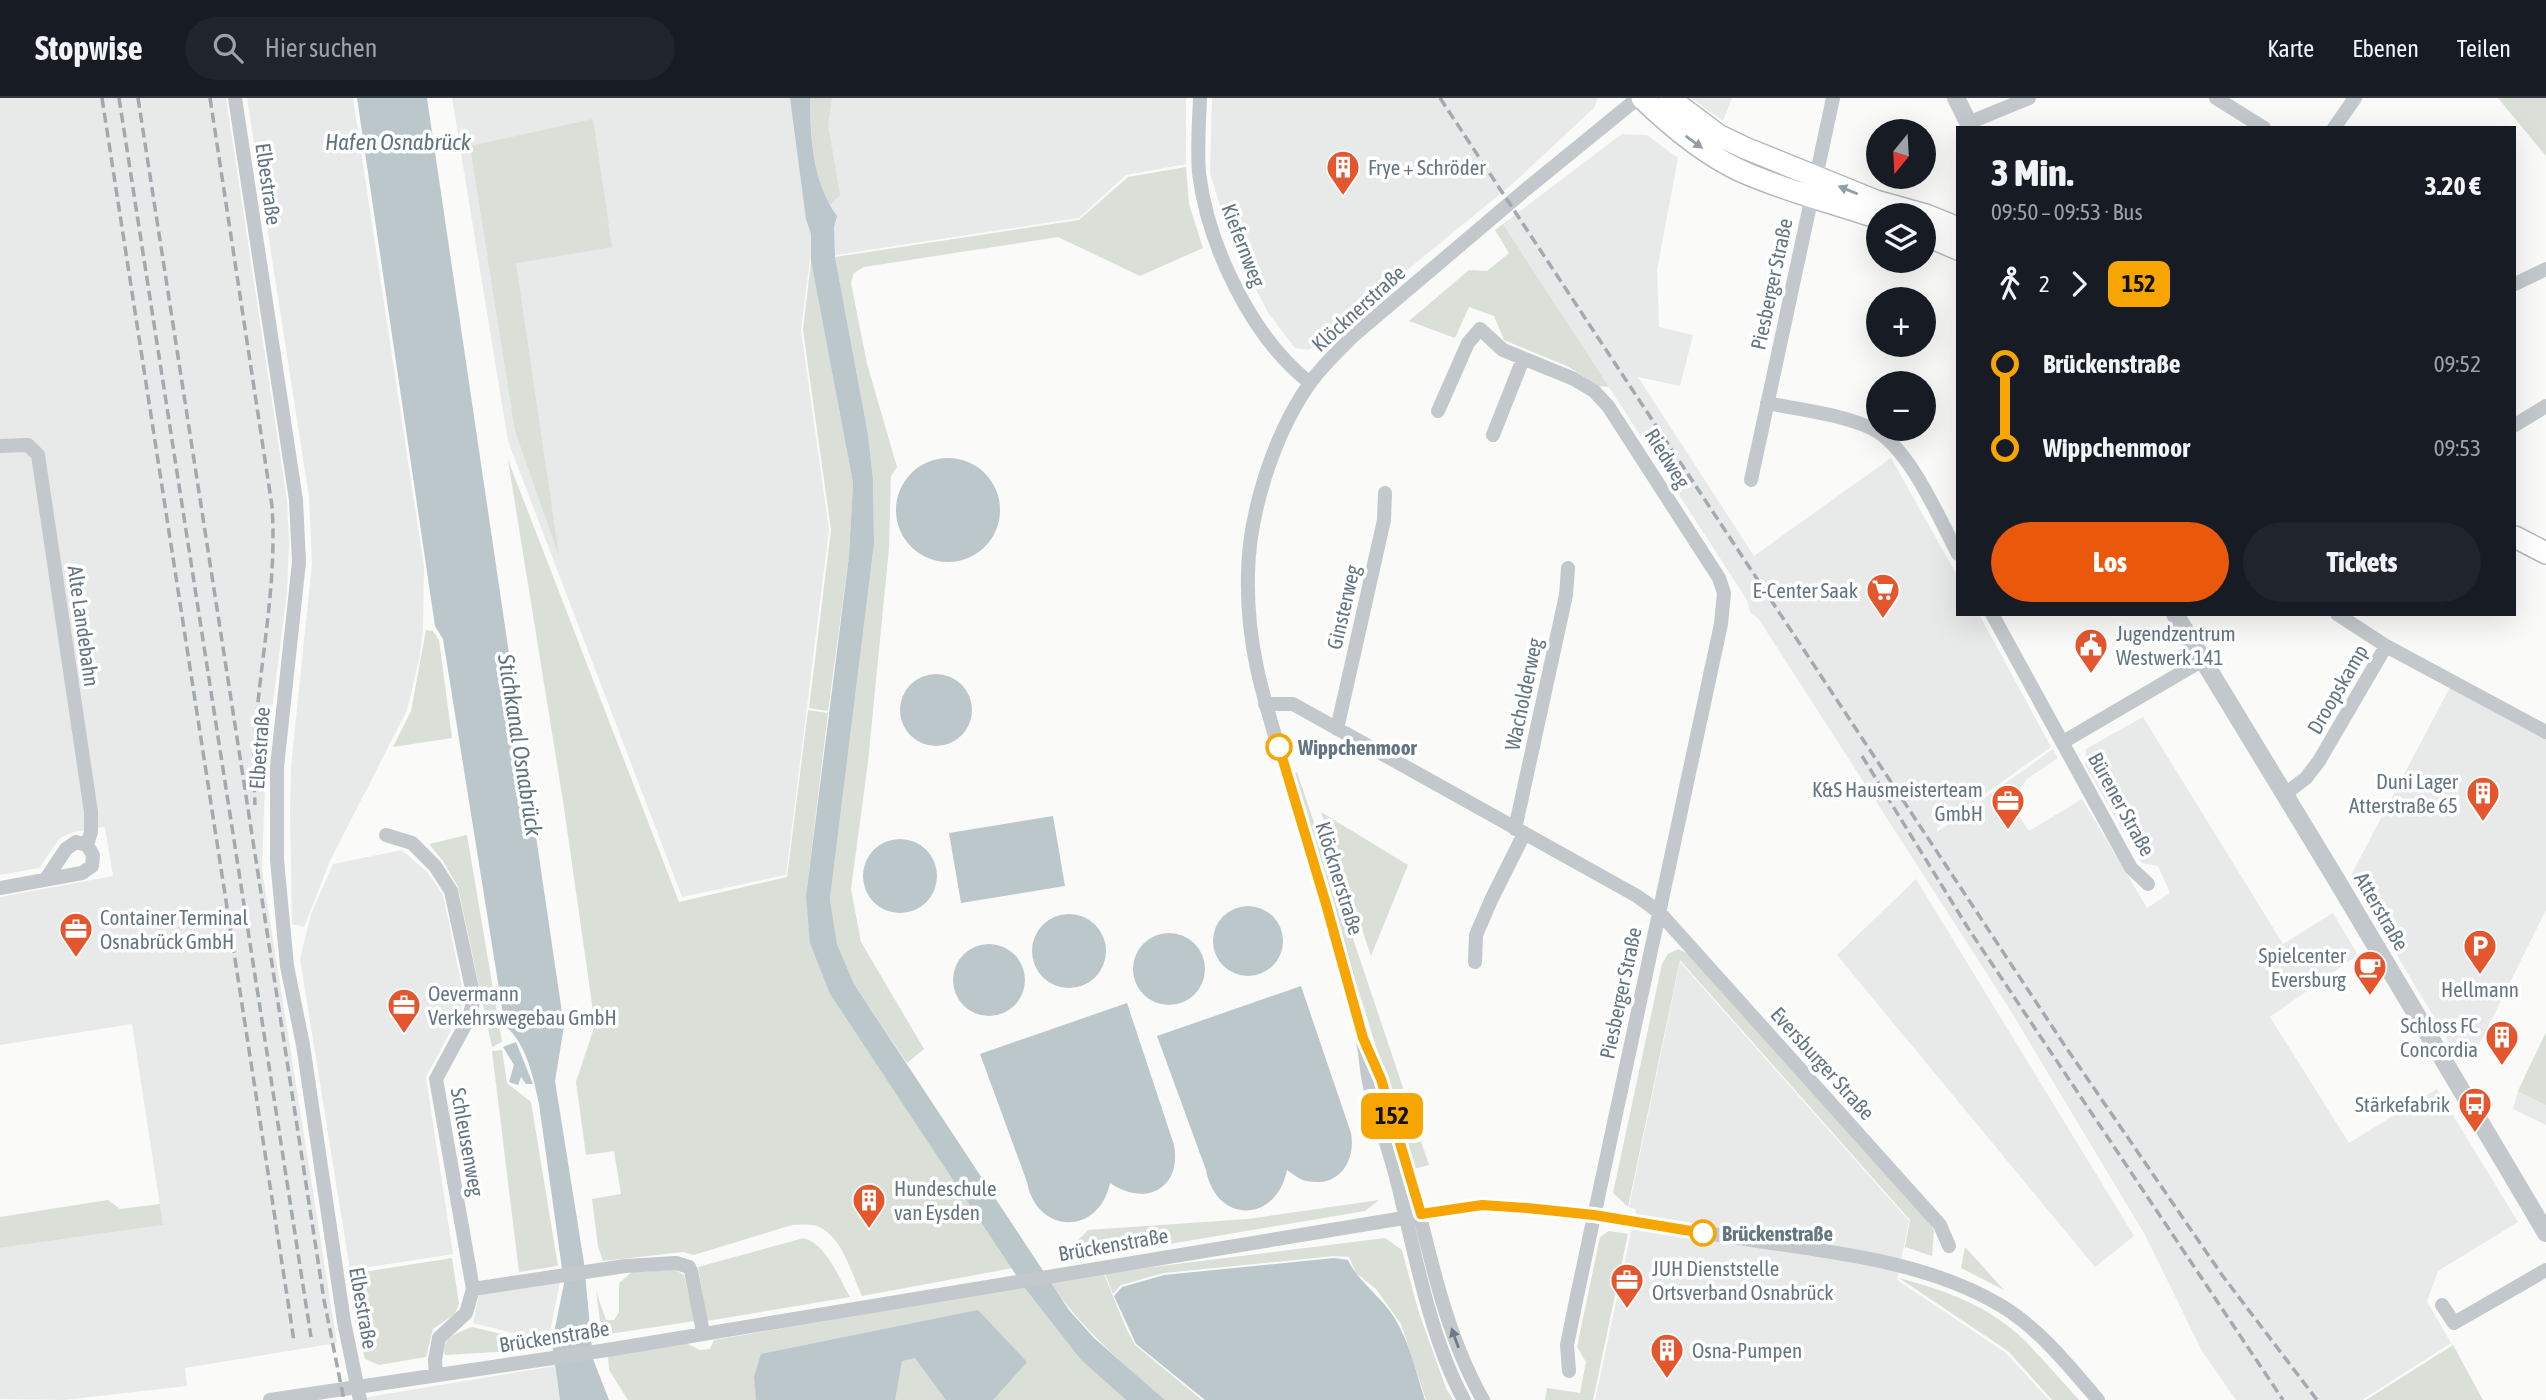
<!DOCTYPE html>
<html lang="de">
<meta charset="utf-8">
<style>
:root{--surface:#171b24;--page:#20242c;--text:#f1f3f6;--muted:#9ea1a6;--line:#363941;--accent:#ea580c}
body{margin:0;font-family:"Asap Condensed",sans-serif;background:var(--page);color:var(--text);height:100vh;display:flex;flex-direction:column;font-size:26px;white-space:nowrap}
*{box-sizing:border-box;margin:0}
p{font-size:23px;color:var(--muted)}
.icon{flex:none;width:38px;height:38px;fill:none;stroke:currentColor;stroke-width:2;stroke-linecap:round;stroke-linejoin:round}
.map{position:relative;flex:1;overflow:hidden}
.details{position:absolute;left:1956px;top:28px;width:560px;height:490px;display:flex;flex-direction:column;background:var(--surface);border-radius:0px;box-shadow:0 7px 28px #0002}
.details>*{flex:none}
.badge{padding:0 14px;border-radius:10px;font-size:24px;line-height:46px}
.needle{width:46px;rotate:198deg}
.fabs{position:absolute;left:1866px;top:21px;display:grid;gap:14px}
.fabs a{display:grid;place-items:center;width:70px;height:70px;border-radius:50%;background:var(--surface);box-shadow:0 7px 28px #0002;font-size:35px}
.map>.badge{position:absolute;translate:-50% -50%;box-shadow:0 0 0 4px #fff}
.legs{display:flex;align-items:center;gap:10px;height:77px;padding:0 35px;font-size:23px}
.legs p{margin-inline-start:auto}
.head{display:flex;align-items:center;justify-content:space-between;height:119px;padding:0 35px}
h1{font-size:38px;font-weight:800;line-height:52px}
.primary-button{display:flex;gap:14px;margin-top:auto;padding:14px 35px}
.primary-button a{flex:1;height:80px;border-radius:42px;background:var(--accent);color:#fff;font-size:28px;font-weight:800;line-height:80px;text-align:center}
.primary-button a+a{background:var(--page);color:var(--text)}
ul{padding:0 35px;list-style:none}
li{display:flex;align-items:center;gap:24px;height:84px;font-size:26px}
li i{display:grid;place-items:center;width:10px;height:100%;margin:0 9px;background:currentColor}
li i::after{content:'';width:18px;height:18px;margin:-9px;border:5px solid;border-radius:50%;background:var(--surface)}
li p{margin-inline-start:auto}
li:first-child i{background:linear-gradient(#0000 50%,currentColor 0)}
li:last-child i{background:linear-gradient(currentColor 50%,#0000 0)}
header{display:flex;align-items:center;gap:42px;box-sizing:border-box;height:98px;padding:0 35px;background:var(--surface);border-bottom:2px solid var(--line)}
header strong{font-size:33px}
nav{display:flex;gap:38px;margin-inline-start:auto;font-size:24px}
.search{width:490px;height:63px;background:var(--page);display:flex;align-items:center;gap:18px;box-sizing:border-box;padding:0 24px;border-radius:38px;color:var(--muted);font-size:26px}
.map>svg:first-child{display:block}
</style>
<header>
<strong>Stopwise</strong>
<div class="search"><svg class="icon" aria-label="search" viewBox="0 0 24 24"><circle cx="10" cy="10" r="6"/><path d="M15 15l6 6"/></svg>Hier suchen</div>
<nav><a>Karte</a><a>Ebenen</a><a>Teilen</a></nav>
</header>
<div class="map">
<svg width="2546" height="1302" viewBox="0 0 2546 1302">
<rect width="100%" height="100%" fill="#fafaf8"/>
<path fill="#e8e9e9" d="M0 0H226L287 402 289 445 287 494 266 659 262 772 337 1245 185 1270 187 1288 63 1302 0 1301V1150L163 1127 132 926 0 947V799L113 778 105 729 74 734 60 740 39 770 0 777Z
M247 0H353L424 469 423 531 420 558 407 612 330 763 304 829 292 826 290 714 291 669 312 465 309 399Z
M452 0H1186V66L1126 77 1079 120 810 161 801 232 829 432 786 777 682 799 508 343Z
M1212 0H1598L1594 10 1510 88 1309 252 1295 250 1269 216 1231 144 1210 75Z
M1691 0H1732L1723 23Z
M1622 36 1647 37 1678 60 1657 172 1659 229 1693 237 1680 288 1638 279 1754 458 1891 360 1958 479V516H1979L2051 649 1937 730V734L2053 651 2058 660 2027 681 2010 705 2029 733 2082 701 2147 810 2170 795 2158 768 2142 765 2085 667 2086 651 2143 619 2283 846 2333 815 2358 857 2270 919 2349 1045 2437 991 2518 1124 2438 1173 2427 1203 2451 1245 2362 1302H2236L2202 1253 2145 1137 2009 910 1758 520 1750 514 1747 502 1503 126Z
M2450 589 2546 641V812L2471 963 2459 961 2350 779Z
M402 752 428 775 443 797 464 899 459 917 426 979 453 1156 350 1172 300 861 311 816 333 766Z
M1916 781 2134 1138 2095 1169 1837 857Z
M1680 864 1909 1123 1897 1182 2006 1255 2049 1302H1595L1636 1111 1629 1109Z
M2546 935V1027L2513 1011 2518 993Z
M560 1184 548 1244 473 1225 479 1197Z
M555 1268 560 1302H350Z"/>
<path fill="#dadfd7" d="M810 0H832L828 27 840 97 829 108C814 75 810 35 810 0Z
M2498 0H2546V58Z
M593 21 612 149 516 165 559 458 515 333 470 48Z
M1186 69 1189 106 1203 150 1140 178 1058 139 864 169 854 175 851 185 867 266 897 369 891 378 889 450 868 664 851 791 861 844 924 951 907 965 854 886 837 846 830 801 874 446 873 381 868 336 835 159 1079 122 1128 79Z
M1503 126 1609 289 1599 288 1569 269 1504 242 1494 218 1469 209 1455 240 1409 223 1469 172 1487 173 1509 155 1495 132Z
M811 163 853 385 849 458 828 613 809 610 831 432 803 232Z
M508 362 679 804 787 779 808 612 828 615 806 798 830 896 1013 1170 862 1198C852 1177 843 1141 821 1130 813 1125 801 1127 792 1127L694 1157 683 1154 603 1163 598 1148 592 1101 621 1096 614 1053 586 1057 576 984 595 927 563 703Z
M426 532 433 533 439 542 452 640 393 649 411 613Z
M1297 674 1429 1067 1413 1071 1293 676Z
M1321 714 1408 767 1371 858 1369 852Z
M467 737 502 944 492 949 458 789 443 763 429 746Z
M1678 851 1688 856 1929 1123 1934 1133 1932 1158 1905 1149 1910 1122 1680 862 1628 1109 1613 1095 1662 866 1668 856Z
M2546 934V1007L2518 993Z
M502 952 507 985 531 1004 558 1168 519 1174 492 953Z
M108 1102 120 1111 160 1106 163 1127 0 1150V1119Z
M1379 1102 1365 1113 1086 1160 1076 1144 1088 1132 1248 1121Z
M1609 1133 1628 1136 1593 1302H1545L1547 1290 1580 1295 1586 1264 1577 1249 1600 1139Z
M804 1140C828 1148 838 1179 850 1199L707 1223 698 1169Z
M1385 1140 1402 1152 1418 1212 1446 1290 1453 1302H1426L1401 1226 1376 1191 1356 1175 1349 1159 1334 1158 1164 1175 1121 1187 1113 1196 1105 1175Z
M1965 1149 2004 1192 1961 1170Z
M452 1160 459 1206 455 1216 433 1231 426 1259 379 1267 365 1261 355 1225 351 1176Z
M675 1172 684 1177 695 1223 602 1237 596 1193 606 1222H614L619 1214V1185L632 1174Z
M1104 1176 1126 1230 1135 1247 1202 1302H1165C1123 1265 1082 1232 1051 1185Z
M1899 1180C1944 1192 1990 1208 2024 1242 2043 1261 2061 1282 2079 1302H2052L2008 1253Z
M1024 1189 1081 1262 1126 1302H628L609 1272 608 1257 686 1245 700 1252 710 1251 714 1242Z
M472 1229 548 1247 515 1253 445 1257C441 1239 458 1235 472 1229Z
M2453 1247 2483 1302H2366Z"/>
<path fill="#bbc7cb" d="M357 0H427L564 928 555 983 584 1165 593 1261 609 1302H560L552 1245 564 1185 539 1006C534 981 526 944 505 928L443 541 435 528Z
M790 0H810C810 39 813 86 837 118L834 129 835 159 868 336 873 381 874 446 830 801 837 846 854 886 1069 1212 1094 1240 1165 1302H1126L1081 1262 1024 1189 830 896 810 845 806 798 849 458 853 385 811 163V136L806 121Z
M896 412a52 52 0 1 1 104 0a52 52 0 1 1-104 0Z
M900 612a36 36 0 1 1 72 0a36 36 0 1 1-72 0Z
M1053 718 1065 788 961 805 949 735Z
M863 778a37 37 0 1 1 74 0a37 37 0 1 1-74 0Z
M1213 843a35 35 0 1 1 70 0a35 35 0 1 1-70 0Z
M1032 853a37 37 0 1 1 74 0a37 37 0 1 1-74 0Z
M1133 871a36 36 0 1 1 72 0a36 36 0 1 1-72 0Z
M953 882a36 36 0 1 1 72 0a36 36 0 1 1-72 0Z
M1301 888 1351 1035C1356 1063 1339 1090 1307 1083 1300 1082 1293 1076 1287 1072 1276 1126 1216 1126 1206 1072L1157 938Z
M1127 905 1174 1047C1182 1091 1145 1109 1110 1085 1099 1138 1037 1137 1027 1084L980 956Z
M516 944 533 986H526L521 979 518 987 509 984 514 967 503 949Z
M1334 1160 1348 1162C1360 1187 1387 1202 1399 1228 1411 1250 1417 1278 1425 1302H1205L1136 1246 1114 1198 1122 1189 1164 1177Z
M978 1212 1027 1264 993 1302H946L915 1260 902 1263 895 1302H756L754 1279 761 1256Z"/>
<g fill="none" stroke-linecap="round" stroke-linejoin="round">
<defs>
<path id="secondary" d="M1642 0C1671 28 1704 56 1741 73 1785 93 1832 104 1878 120
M1669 0 1718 37 1745 50 1876 103 1926 117 1958 130
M1923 136 1958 151
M2515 439 2546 455"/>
</defs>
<use href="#secondary" stroke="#b3babf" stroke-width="24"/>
<path stroke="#c3c8cc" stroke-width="14" d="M235 0 296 402 299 464 277 669V762L287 868 303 947 344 1224 360 1302
M1200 0C1199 25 1197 51 1199 75 1208 148 1252 240 1310 285
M2216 0 2264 30
M1968 25 2029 0
M2334 30 2355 0
M2515 186 2546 171
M1767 305C1802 312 1841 316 1873 331 1909 349 1939 420 1958 456
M1438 313 1468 245 1480 231 1503 252 1574 281 1594 293 1608 308 1719 480 1724 495 1721 526 1578 1193 1567 1247 1569 1273
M2515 327 2546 308
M1493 337 1523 261
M0 348 28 347 38 357 91 714V734L87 747
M1751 382 1833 0
M1992 516 2131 770 2148 786
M2386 548 2546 634
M1265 606H1293L1637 798 1659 814 1940 1127 1949 1148
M1337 631 1384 422 1385 395
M2063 644 2203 562
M2284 697 2306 680 2319 663 2386 548 2337 516
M1515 731 1566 497 1568 470
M386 737 412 745 435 768 451 793 474 900 469 920 436 981 473 1191 625 1168 676 1165 689 1169 691 1173 703 1234
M0 790 82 775 92 768 93 757 87 747 76 744 66 751 46 781
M1475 864 1476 837 1492 800 1524 736
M1371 958C1420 1067 1424 1198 1483 1302
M2442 1207 2454 1225 2546 1172
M436 1277 435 1262 439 1240 466 1215 473 1191
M270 1302 607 1252 1482 1107C1569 1112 1654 1127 1739 1140 1826 1154 1922 1161 2000 1207 2039 1230 2069 1268 2098 1302
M1464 1302C1430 1240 1415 1155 1398 1087 1390 1052 1376 1019 1369 984 1366 969 1366 954 1362 939 1343 849 1312 762 1286 674 1265 605 1246 549 1248 476 1249 414 1274 336 1310 285 1322 268 1337 254 1352 239L1524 93 1638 0"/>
<path stroke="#c3c8cc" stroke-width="18" d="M1956 0 1971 30
M2175 516 2336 781 2546 1135"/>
<use href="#secondary" stroke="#fff" stroke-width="21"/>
<path stroke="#a2aab0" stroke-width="3.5" stroke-dasharray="10 5" stroke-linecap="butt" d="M102 0 294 1243
M119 0 311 1239
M138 0 324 1202 344 1302
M210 0 272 408C277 484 262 551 256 626 253 653 254 680 255 707
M1440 0 2065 948 2222 1177 2317 1302
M1862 658 1968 830 2283 1302"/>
</g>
<defs><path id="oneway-solid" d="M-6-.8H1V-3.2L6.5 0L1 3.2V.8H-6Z" transform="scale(1.75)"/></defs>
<g fill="#939fa8">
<use href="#oneway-solid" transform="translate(1694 44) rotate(36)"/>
<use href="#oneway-solid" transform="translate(1848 92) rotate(-158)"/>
</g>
<use fill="#6a7a87" href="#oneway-solid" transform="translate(1455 1240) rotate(-110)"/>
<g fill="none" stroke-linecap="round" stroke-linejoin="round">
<defs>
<path id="line-1" d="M1279 649 1326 806 1363 940 1381 981 1421 1116 1482 1107 1527 1110 1594 1117 1703 1135"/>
</defs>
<use href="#line-1" stroke="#fff" stroke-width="16"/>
<use href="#line-1" stroke="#f7a500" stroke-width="10"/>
</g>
<defs>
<symbol id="building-pin" viewBox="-11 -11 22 30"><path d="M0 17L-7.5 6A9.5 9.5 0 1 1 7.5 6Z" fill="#e4572e" stroke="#fff"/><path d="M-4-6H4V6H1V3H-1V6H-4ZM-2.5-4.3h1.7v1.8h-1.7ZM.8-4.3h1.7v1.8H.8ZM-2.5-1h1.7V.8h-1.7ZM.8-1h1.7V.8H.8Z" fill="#fff"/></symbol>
<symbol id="supermarket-pin" viewBox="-11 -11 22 30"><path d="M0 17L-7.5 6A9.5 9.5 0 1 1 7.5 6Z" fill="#e4572e" stroke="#fff"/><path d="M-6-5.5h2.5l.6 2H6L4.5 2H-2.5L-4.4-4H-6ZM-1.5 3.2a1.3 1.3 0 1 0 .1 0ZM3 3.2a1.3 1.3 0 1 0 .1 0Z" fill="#fff"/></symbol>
<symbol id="civic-pin" viewBox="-11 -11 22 30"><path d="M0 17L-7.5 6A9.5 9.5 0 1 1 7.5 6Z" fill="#e4572e" stroke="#fff"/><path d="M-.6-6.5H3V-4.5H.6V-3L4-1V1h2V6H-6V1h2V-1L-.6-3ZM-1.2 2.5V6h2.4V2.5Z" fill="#fff"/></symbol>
<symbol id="office-pin" viewBox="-11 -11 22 30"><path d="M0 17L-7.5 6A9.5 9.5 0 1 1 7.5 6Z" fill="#e4572e" stroke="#fff"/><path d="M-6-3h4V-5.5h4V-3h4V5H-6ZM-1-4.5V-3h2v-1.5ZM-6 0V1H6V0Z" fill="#fff"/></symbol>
<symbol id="parking-pin" viewBox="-11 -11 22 30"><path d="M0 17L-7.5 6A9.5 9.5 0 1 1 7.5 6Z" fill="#e4572e" stroke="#fff"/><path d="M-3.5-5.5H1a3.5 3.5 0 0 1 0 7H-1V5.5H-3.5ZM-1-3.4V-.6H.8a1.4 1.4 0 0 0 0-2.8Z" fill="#fff"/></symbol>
<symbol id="cafe-pin" viewBox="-11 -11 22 30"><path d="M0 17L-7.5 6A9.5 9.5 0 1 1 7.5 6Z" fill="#e4572e" stroke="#fff"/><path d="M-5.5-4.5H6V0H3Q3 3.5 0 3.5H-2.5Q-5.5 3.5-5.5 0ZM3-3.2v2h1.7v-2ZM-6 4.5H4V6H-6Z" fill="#fff"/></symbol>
<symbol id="bus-pin" viewBox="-11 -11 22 30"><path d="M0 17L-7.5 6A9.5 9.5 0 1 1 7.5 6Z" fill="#e4572e" stroke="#fff"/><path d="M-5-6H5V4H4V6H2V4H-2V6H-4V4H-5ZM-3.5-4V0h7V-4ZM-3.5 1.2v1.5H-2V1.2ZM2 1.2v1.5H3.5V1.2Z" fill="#fff"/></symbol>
</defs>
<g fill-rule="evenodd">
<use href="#building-pin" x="1324" y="50" width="38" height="52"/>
<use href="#supermarket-pin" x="1864" y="473" width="38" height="52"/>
<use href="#civic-pin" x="2072" y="528" width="38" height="52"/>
<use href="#building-pin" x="2464" y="676" width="38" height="52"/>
<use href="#office-pin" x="1989" y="684" width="38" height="52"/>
<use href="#office-pin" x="57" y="812" width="38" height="52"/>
<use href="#parking-pin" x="2461" y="829" width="38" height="52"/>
<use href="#cafe-pin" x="2351" y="850" width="38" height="52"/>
<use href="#office-pin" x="385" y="888" width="38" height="52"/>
<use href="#building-pin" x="2483" y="920" width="38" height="52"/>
<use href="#bus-pin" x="2456" y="987" width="38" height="52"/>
<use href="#building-pin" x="850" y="1083" width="38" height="52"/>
<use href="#office-pin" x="1608" y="1163" width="38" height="52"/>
<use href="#building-pin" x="1648" y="1233" width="38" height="52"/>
</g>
<g fill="#fff" stroke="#f7a500" stroke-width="3.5">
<circle cx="1279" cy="649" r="12"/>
<circle cx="1703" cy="1135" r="12"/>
</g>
<g text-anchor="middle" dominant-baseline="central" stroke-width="7" stroke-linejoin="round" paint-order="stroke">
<g font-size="21" fill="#657683" stroke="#fff" text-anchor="start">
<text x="1368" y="69">Frye + Schröder</text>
<text x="1858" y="492" text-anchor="end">E-Center Saak</text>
<text x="2116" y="535">Jugendzentrum<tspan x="2116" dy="24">Westwerk 141</tspan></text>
<text x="2458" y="683" text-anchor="end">Duni Lager<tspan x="2458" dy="24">Atterstraße 65</tspan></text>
<text x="1983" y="691" text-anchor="end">K&amp;S Hausmeisterteam<tspan x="1983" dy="24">GmbH</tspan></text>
<text x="100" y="819">Container Terminal<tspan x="100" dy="24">Osnabrück GmbH</tspan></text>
<text x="2346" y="857" text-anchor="end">Spielcenter<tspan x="2346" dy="24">Eversburg</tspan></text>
<text x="2480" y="891" text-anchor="middle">Hellmann</text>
<text x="428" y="895">Oevermann<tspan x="428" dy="24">Verkehrswegebau GmbH</tspan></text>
<text x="2478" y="927" text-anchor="end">Schloss FC<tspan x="2478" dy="24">Concordia</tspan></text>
<text x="2450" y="1006" text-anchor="end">Stärkefabrik</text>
<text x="894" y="1090">Hundeschule<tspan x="894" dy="24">van Eysden</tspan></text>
<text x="1652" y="1170">JUH Dienststelle<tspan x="1652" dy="24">Ortsverband Osnabrück</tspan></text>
<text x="1692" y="1252">Osna-Pumpen</text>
</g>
<g font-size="21" fill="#657683" stroke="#fff">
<text transform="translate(269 86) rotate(82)">Elbestraße</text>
<text transform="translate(1244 147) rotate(69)">Kiefernweg</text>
<text transform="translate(1771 186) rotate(-78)">Piesberger Straße</text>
<text transform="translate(1358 210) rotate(-42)">Klöcknerstraße</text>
<text transform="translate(1668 360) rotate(58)">Riedweg</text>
<text transform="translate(1343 509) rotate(-77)">Ginsterweg</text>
<text transform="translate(84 528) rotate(82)">Alte Landebahn</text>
<text transform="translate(2337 591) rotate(-60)">Droopskamp</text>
<text transform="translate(1523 596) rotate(-78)">Wacholderweg</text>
<text transform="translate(259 650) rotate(-86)">Elbestraße</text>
<text transform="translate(2122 706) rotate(61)">Bürener Straße</text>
<text transform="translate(1340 780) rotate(73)">Klöcknerstraße</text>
<text transform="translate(2382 813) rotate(60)">Atterstraße</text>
<text transform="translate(1620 895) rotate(-78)">Piesberger Straße</text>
<text transform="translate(1823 965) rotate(48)">Eversburger Straße</text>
<text transform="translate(468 1044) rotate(80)">Schleusenweg</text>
<text transform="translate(1113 1146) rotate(-10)">Brückenstraße</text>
<text transform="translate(364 1210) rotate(80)">Elbestraße</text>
<text transform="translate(554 1238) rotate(-9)">Brückenstraße</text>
</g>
<g font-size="21" font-weight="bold" fill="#657683" stroke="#fff" text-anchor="start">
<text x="1298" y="649">Wippchenmoor</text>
<text x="1722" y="1135">Brückenstraße</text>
</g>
<g font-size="23" font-style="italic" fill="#60757c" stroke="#fff">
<text x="398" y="44">Hafen Osnabrück</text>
<text transform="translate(520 647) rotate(81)">Stichkanal Osnabrück</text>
</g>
</g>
</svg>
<div class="fabs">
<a><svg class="needle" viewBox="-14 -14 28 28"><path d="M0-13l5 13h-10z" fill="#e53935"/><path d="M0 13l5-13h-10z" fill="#9ea1a6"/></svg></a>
<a><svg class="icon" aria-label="layers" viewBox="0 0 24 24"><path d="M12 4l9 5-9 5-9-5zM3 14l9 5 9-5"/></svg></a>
<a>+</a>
<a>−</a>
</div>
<b class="badge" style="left:1392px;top:1018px;background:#f7a500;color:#111">152</b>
<section class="details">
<div class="head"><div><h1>3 Min.</h1><p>09:50 – 09:53 · Bus</p></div><b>3.20 €</b></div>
<div class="legs"><svg class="icon" aria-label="walk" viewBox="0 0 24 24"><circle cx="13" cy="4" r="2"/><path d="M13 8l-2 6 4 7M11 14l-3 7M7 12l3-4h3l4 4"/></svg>2<svg class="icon" aria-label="forward" viewBox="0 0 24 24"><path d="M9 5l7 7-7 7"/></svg><b class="badge" style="background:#f7a500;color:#111">152</b></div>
<ul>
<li><i style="color:#f7a500"></i><b>Brückenstraße</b><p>09:52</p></li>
<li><i style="color:#f7a500"></i><b>Wippchenmoor</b><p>09:53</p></li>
</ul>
<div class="primary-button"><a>Los</a><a>Tickets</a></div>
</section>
</div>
